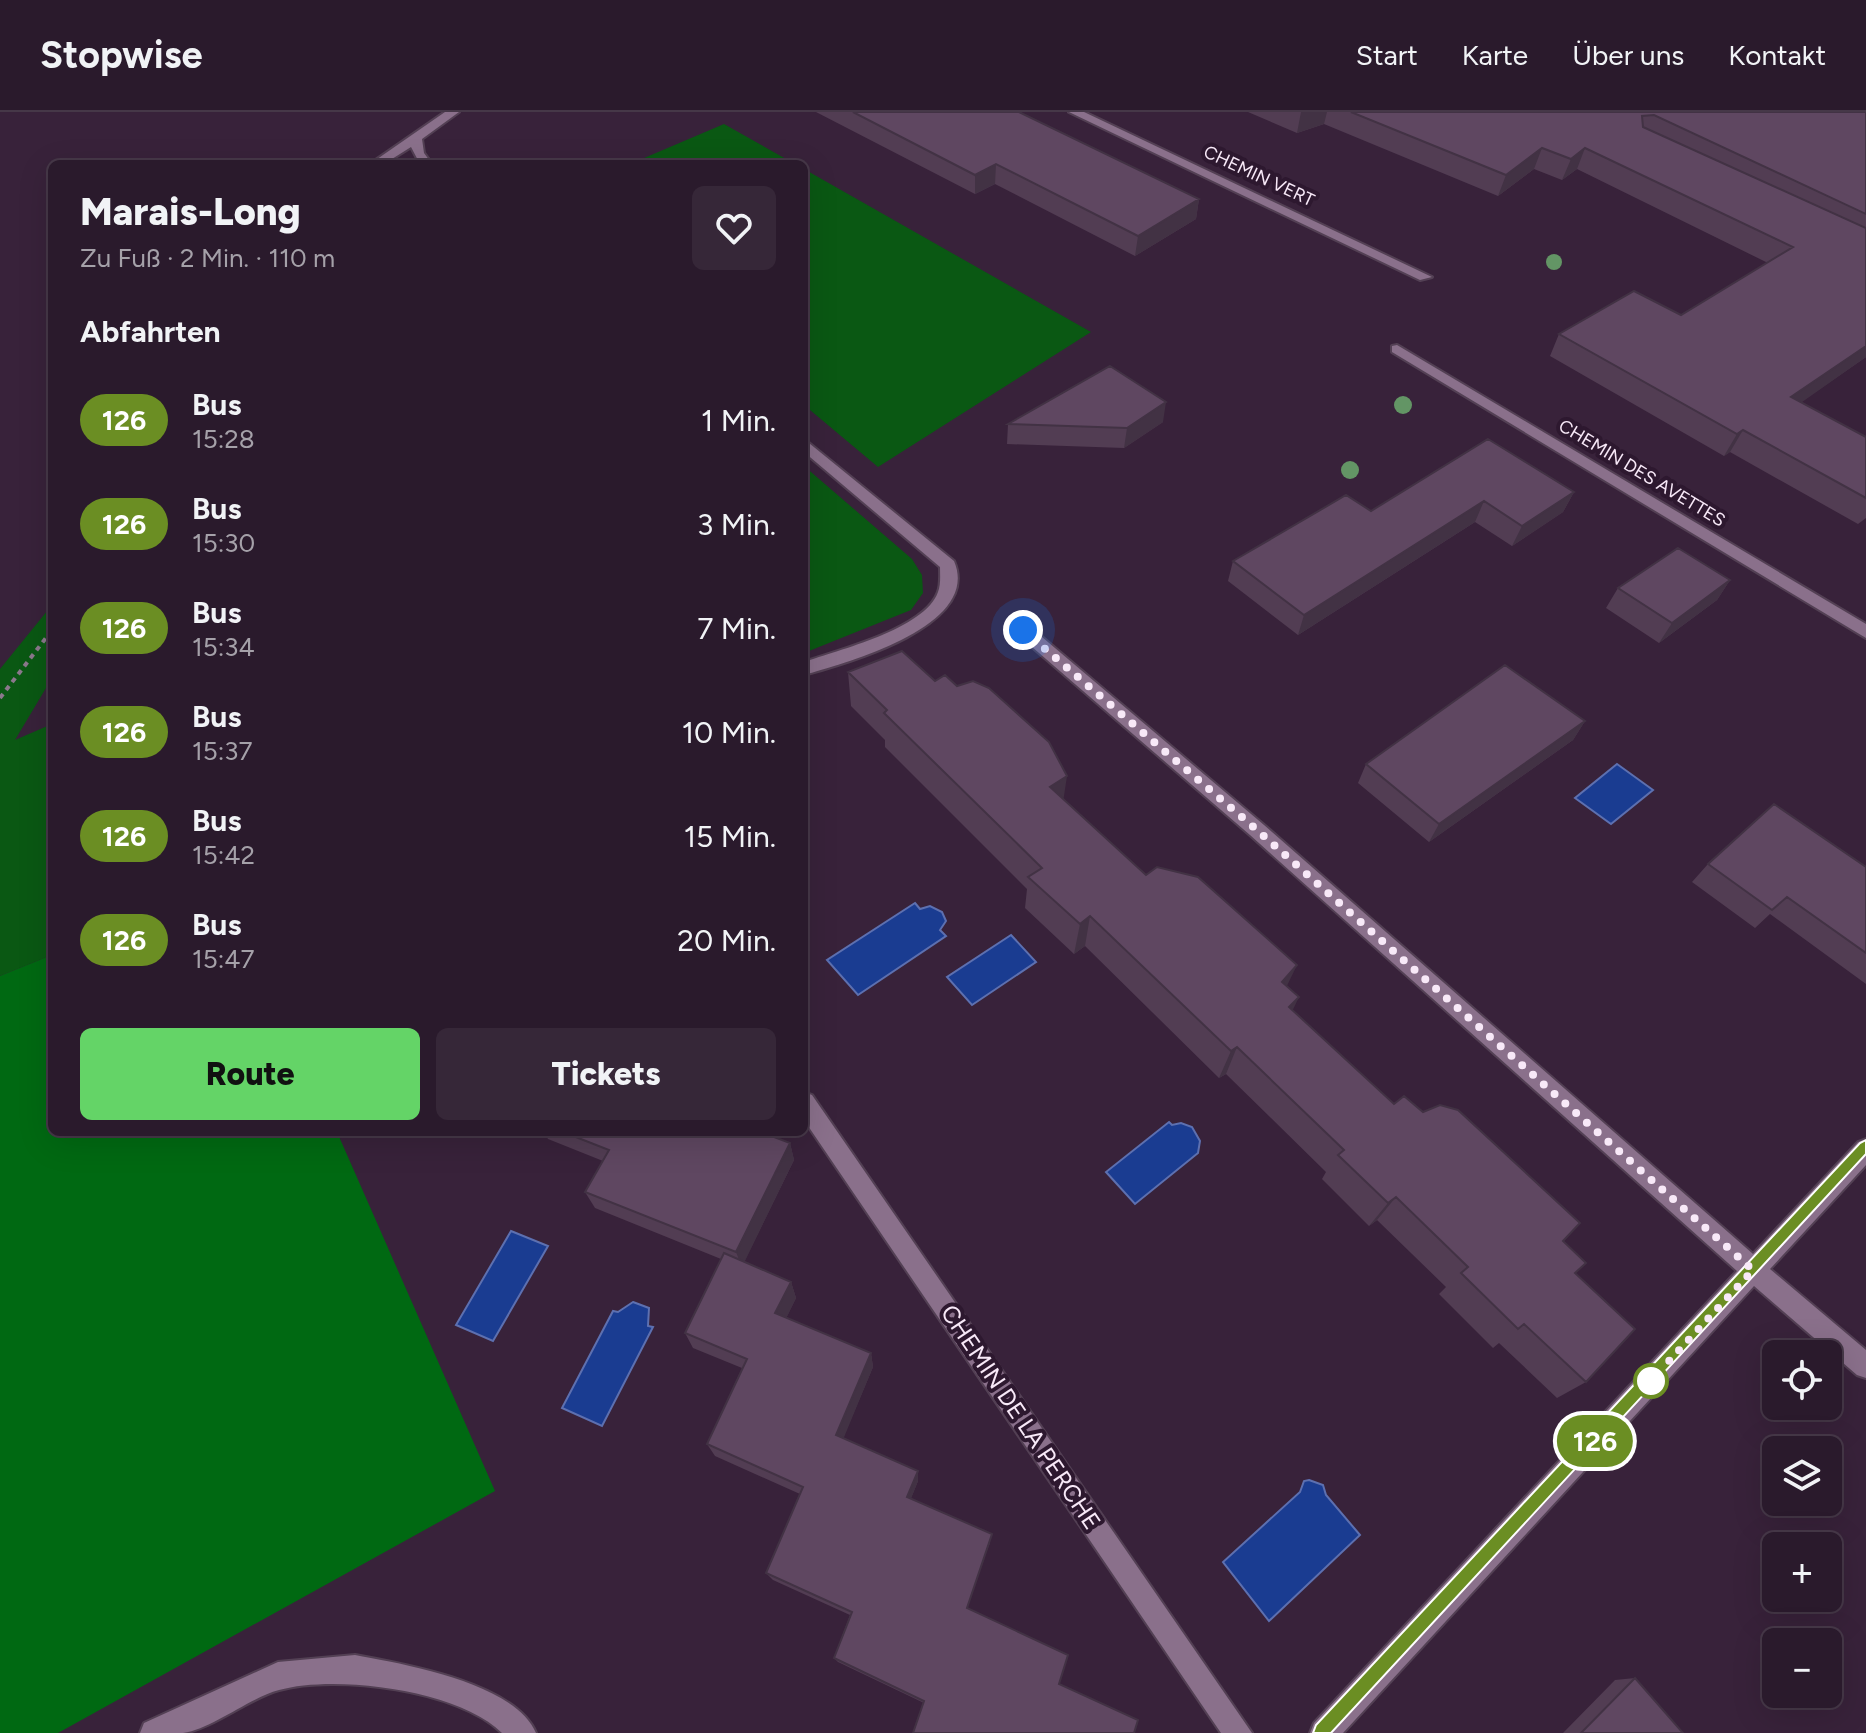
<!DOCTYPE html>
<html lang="de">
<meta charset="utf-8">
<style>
:root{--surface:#2a1a2c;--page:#362738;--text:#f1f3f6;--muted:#a5a1a9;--line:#463848;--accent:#64d467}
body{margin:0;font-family:Figtree,sans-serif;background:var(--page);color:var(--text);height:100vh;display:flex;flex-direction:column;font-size:30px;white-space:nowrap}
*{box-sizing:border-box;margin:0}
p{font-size:26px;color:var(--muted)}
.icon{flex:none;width:44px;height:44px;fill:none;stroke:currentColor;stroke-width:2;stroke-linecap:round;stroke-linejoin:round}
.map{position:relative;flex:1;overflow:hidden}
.drawer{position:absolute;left:48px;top:48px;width:760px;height:976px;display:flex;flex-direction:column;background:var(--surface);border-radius:12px;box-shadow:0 8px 32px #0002,0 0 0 2px var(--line)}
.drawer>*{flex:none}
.badge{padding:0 16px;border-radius:26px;font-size:28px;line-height:52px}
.tools{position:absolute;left:1762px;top:1228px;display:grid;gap:16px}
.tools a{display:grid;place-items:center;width:80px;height:80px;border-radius:12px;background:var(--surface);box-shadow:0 8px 32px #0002,0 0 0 2px var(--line);font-size:40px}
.you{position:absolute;width:40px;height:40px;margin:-20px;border:6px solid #fff;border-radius:50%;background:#1a73e8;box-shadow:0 0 0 12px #1a73e833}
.map>.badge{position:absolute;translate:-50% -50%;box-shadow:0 0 0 4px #fff}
h2{padding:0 32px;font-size:30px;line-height:72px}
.round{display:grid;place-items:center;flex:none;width:84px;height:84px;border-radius:12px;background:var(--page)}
.summary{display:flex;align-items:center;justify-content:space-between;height:136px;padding:0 32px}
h1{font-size:38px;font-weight:800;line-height:60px}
.button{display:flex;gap:16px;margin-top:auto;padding:16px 32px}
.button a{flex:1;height:92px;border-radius:12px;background:var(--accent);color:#111;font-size:32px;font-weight:800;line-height:92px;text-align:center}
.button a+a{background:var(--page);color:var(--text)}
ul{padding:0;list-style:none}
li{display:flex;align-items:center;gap:24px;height:104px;padding:0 32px}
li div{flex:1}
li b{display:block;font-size:30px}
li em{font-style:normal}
li .badge{min-width:88px;font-weight:700;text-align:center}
header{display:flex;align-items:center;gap:48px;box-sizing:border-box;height:112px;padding:0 40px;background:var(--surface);border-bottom:2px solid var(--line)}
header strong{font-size:38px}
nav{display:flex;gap:44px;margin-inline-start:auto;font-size:28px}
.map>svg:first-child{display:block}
</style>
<header>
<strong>Stopwise</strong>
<nav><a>Start</a><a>Karte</a><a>Über uns</a><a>Kontakt</a></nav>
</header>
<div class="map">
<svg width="1866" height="1621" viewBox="0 0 1866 1621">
<rect width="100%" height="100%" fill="#38223a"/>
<path fill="#0a5813" d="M724 12 795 52H630Z
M804 57 1091 220 878 355 804 293Z
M804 354 912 447 922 463 923 481 911 498 804 541Z
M52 493V566L15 628 52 612V843L0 864V557Z"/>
<path fill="#006912" d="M52 843V1020H337L495 1379 58 1621H0V864Z"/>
<path fill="#1a3c91" stroke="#5d70b0" stroke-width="2" d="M1617 652 1653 678 1611 712 1575 686Z
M915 791 920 797 930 794 942 800 946 809 940 818 946 824 858 883 827 848Z
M1011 823 1036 850 972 893 947 865Z
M1169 1010 1172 1013 1181 1011 1192 1015 1200 1029 1198 1041 1135 1092 1106 1060Z
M511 1119 548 1134 493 1229 456 1213Z
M633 1190 649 1196 648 1214 653 1215 602 1314 562 1296 613 1199 618 1200Z
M1309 1368 1323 1373 1326 1383 1360 1423 1269 1509 1223 1450 1300 1380 1304 1369Z"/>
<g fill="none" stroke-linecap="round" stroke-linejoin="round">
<defs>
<path id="service" d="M355 1543C404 1552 515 1571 536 1621H502C460 1578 335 1562 279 1578 249 1586 212 1617 183 1621 169 1621 154 1621 140 1621L144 1611 278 1550Z"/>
<path id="minor" d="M445 0H459L422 27 424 41 432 52H420L411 35 384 52H370Z
M1069 0H1084L1432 165 1420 168Z
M1397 233 1866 512V526L1392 240V234Z
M804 327 954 449C982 514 847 551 804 563V550C838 538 925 517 938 480 941 472 940 463 940 455L804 340Z
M1023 512 1029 514 1264 713 1753 1142 1858 1030 1866 1027V1053L1770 1157 1866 1238V1266L1857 1263 1754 1174 1343 1621H1310L1314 1611 1737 1159 1250 723 1017 522 1014 518 1017 514Z
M804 980 812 983 1252 1621H1221L804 1008Z"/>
</defs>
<use href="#service" stroke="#534054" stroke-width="4"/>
<use href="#minor" stroke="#534054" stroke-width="4"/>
<path stroke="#8b788c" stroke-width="4" stroke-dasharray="5 5" stroke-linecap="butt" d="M0 586 52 518"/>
<use href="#service" fill="#8a708b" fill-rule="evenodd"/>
<use href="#minor" fill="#8a708b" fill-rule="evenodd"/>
</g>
<g fill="#639565">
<circle cx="1554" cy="150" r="8"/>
<circle cx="1403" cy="293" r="9"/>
<circle cx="1350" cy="358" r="9"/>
</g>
<path fill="#523d53" d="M816 0H1019L1199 87 1196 107 1135 144 995 72 975 82Z
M1248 0H1866V245L1801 290 1866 325V406L1858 412 1730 340 1724 344 1550 244 1559 222 1681 203 1768 151 1577 57 1562 68 1534 57 1498 84 1324 12 1297 21Z
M1163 310 1124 336 1007 332 1008 312Z
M1574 380 1563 400 1512 434 1475 410 1298 523 1228 469 1233 449 1371 399Z
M1730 468 1717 488 1659 531 1606 496 1618 476Z
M848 560 1064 687 1146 763 1287 874 1293 899 1394 992 1563 1129 1575 1161 1586 1270 1557 1286 1499 1231 1493 1236 1439 1182 1446 1175 1377 1108 1369 1114 1322 1067 1326 1060 1226 962 1219 966 1085 834 1074 842 1025 796 1027 777 885 635V628L851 594Z
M1585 609 1573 628 1429 730 1358 671 1366 652Z
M1708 752 1866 755V872L1770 802 1755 816 1692 770Z
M544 1020H761L790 1031 794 1048 744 1150 791 1170 796 1186 786 1206 871 1241 873 1255 843 1326 918 1359V1369L911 1386 990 1431 924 1591 838 1550 834 1546 850 1503 773 1468 766 1461 800 1382 715 1344 707 1332 742 1256 693 1236 685 1221 721 1147 595 1096 585 1080 603 1049 548 1027Z
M1635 1566 1683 1621H1563L1615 1568Z"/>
<path fill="#423244" d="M1301 0H1327L1324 12 1297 21Z
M1542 36 1534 57 1498 84 1506 63Z
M1585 36 1577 57 1562 68 1571 47Z
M996 52 995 72 975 82V63Z
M1199 87 1196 107 1135 144 1138 124Z
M1866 234V245L1778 307 1791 285Z
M1166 290 1163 310 1124 336 1127 316Z
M1743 318 1730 340 1724 344 1737 322Z
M1574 380 1563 400 1512 434 1522 414Z
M1484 389 1475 410 1298 523 1304 503Z
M1730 468 1717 488 1659 531 1672 511Z
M1585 609 1573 628 1429 730 1439 712Z
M1067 664 1062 697 1050 675Z
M1090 804 1085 834 1074 842 1080 812Z
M1297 853 1283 882 1282 870Z
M1299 885 1285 914 1289 895Z
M1237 935 1226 962 1219 966 1231 939Z
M790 1031 794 1048 742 1155 736 1140Z
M1396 1085 1377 1108 1369 1114 1388 1091Z
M791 1170 796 1186 781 1217 775 1201Z
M871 1241 873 1255 840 1335 836 1323Z
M918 1359V1369L908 1394 907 1385Z"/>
<path fill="#5f4761" stroke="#423244" stroke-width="2" d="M853 0H1019L1199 87 1138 124 996 52 975 63Z
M1351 0H1866V102L1654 3 1642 4 1643 15 1866 116V234L1791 285 1866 325V386L1743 318 1737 322 1559 222 1634 179 1681 203 1793 135 1585 36 1571 47 1542 36 1506 63Z
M1110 254 1166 290 1127 316 1008 312Z
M1488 327 1574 380 1522 414 1484 389 1304 503 1233 449 1346 383 1371 399Z
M1678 436 1730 468 1672 511 1618 476Z
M902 539 935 569 945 563 957 574 973 569 989 576 1049 630 1067 664 1050 675 1146 763 1157 755 1198 765 1297 853 1282 870 1299 885 1289 895 1394 992 1404 984 1423 1000 1440 993 1458 998 1580 1111 1563 1129 1586 1151 1575 1161 1635 1217 1586 1270 1524 1212 1518 1217 1461 1161 1468 1155 1396 1085 1388 1091 1338 1043 1344 1038 1237 935 1231 939 1090 804 1080 812 1028 765 1042 756 884 601 887 598 848 560Z
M1505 553 1585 609 1439 712 1366 652Z
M1774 692 1866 755V841L1787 785 1772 798 1708 752Z
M563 1020H761L790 1031 736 1140 585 1080 609 1038Z
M724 1141 791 1170 775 1201 871 1241 836 1323 918 1359 907 1385 992 1422 967 1496 1068 1543 1059 1572 1138 1608 1134 1621H913L924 1589 834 1546 852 1500 766 1461 803 1375 707 1332 747 1247 685 1221Z
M1635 1566 1683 1621H1581Z"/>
<path fill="#6b8e23" stroke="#fff" stroke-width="2" d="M1866 1028V1042L1331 1621H1313L1316 1613 1860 1031Z"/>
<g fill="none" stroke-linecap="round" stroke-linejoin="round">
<path stroke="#f8e9f8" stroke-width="8" stroke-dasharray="0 14.4" d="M1023 518 1257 718 1753 1158 1647 1273 1651 1269"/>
</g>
<circle fill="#fff" stroke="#6b8e23" stroke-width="4" cx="1651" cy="1269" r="16"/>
<g text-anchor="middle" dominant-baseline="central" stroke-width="8" stroke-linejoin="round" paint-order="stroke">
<g font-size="18" fill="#f8e9f8" stroke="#2d182f">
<text transform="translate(1259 64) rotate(25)">CHEMIN VERT</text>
<text transform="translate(1642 361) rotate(31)">CHEMIN DES AVETTES</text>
</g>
<g font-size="24" fill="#f8e9f8" stroke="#2d182f">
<text transform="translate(1021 1305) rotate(56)">CHEMIN DE LA PERCHE</text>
</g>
</g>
</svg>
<div class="tools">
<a><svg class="icon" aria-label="locate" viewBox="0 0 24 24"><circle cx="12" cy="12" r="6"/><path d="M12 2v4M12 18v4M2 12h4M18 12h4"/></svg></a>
<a><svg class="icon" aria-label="layers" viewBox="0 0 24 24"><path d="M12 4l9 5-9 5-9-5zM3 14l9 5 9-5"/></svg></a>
<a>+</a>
<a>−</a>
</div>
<div class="you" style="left:1023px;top:518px"></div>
<b class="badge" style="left:1595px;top:1329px;background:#6b8e23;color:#fff">126</b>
<section class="drawer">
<div class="summary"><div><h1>Marais-Long</h1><p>Zu Fuß · 2 Min. · 110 m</p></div><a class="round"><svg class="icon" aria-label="heart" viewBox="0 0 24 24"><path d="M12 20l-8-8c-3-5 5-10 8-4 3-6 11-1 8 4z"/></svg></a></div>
<h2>Abfahrten</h2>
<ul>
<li><span class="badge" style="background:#6b8e23;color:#fff">126</span><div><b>Bus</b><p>15:28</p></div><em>1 Min.</em></li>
<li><span class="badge" style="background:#6b8e23;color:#fff">126</span><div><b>Bus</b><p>15:30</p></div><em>3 Min.</em></li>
<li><span class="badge" style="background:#6b8e23;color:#fff">126</span><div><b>Bus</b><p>15:34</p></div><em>7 Min.</em></li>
<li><span class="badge" style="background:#6b8e23;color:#fff">126</span><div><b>Bus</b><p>15:37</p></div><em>10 Min.</em></li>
<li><span class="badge" style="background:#6b8e23;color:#fff">126</span><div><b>Bus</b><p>15:42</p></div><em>15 Min.</em></li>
<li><span class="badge" style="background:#6b8e23;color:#fff">126</span><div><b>Bus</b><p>15:47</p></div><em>20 Min.</em></li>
</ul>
<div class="button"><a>Route</a><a>Tickets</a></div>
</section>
</div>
